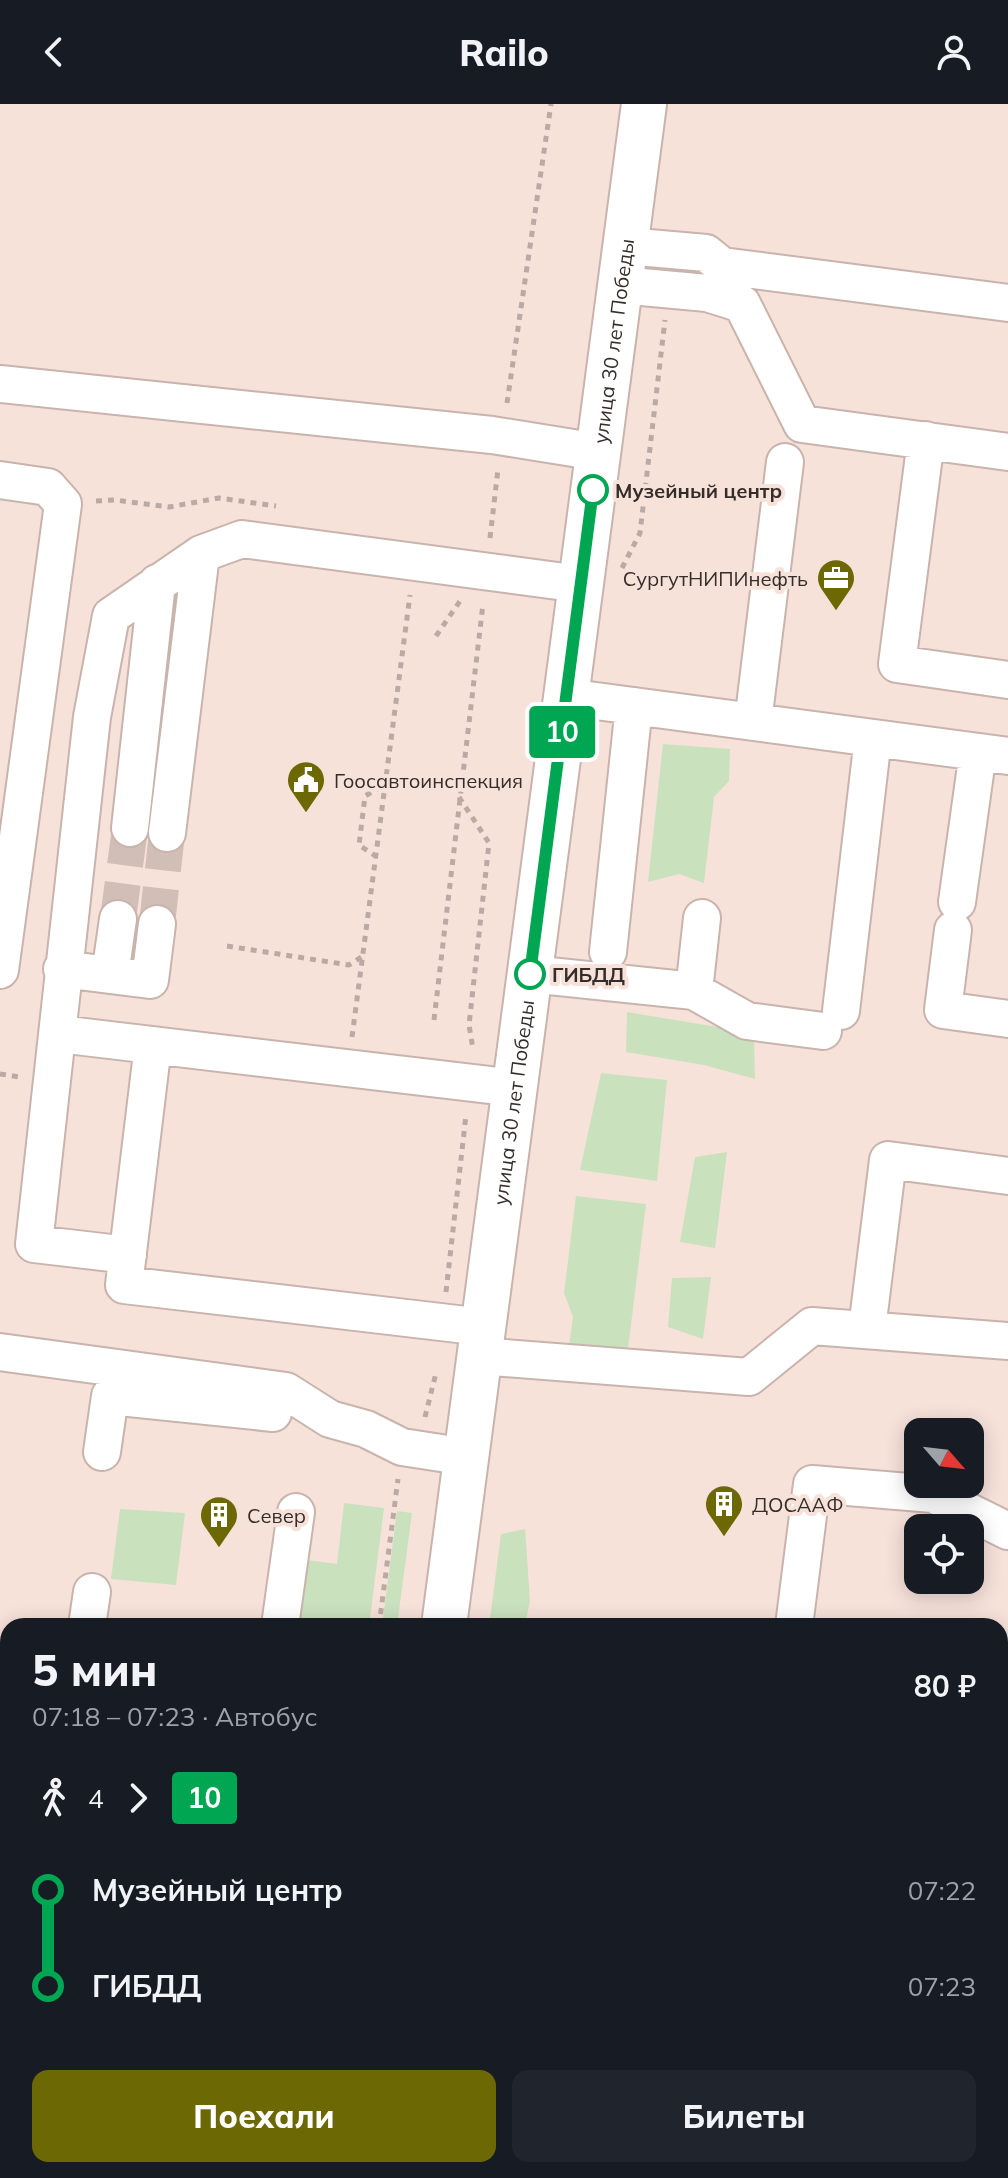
<!DOCTYPE html>
<html lang="ru">
<meta charset="utf-8">
<style>
:root{--surface:#171b24;--page:#20242c;--text:#f1f3f6;--muted:#9ea1a6;--accent:#6c6904}
body{margin:0;font-family:Mulish,sans-serif;background:var(--page);color:var(--text);height:100vh;display:flex;flex-direction:column;font-size:30px;white-space:nowrap}
*{box-sizing:border-box;margin:0}
p{font-size:26px;color:var(--muted)}
.icon{flex:none;width:44px;height:44px;fill:none;stroke:currentColor;stroke-width:2;stroke-linecap:round;stroke-linejoin:round}
.map{position:relative;flex:1;overflow:hidden}
.side{position:absolute;left:0px;top:1514px;width:1008px;height:560px;display:flex;flex-direction:column;background:var(--surface);border-radius:24px 24px 0 0;box-shadow:0 4px 20px #0003}
.side>*{flex:none}
.badge{padding:0 16px;border-radius:6px;font-size:28px;line-height:52px}
.needle{width:52px;rotate:118deg}
.controls{position:absolute;left:904px;top:1314px;display:grid;gap:16px}
.controls a{display:grid;place-items:center;width:80px;height:80px;border-radius:16px;background:var(--surface);box-shadow:0 4px 20px #0003;font-size:40px}
.map>.badge{position:absolute;translate:-50% -50%;box-shadow:0 0 0 4px #fff}
.legs{display:flex;align-items:center;gap:12px;height:88px;padding:0 32px;font-size:26px}
.legs p{margin-inline-start:auto}
.summary{display:flex;align-items:center;justify-content:space-between;height:136px;padding:0 32px}
h1{font-size:44px;font-weight:800;line-height:60px}
.cta{display:flex;gap:16px;margin-top:auto;padding:16px 32px}
.cta a{flex:1;height:92px;border-radius:16px;background:var(--accent);color:#fff;font-size:32px;font-weight:800;line-height:92px;text-align:center}
.cta a+a{background:var(--page);color:var(--text)}
ul{padding:0 32px;list-style:none}
li{display:flex;align-items:center;gap:28px;height:96px;font-size:30px}
li i{display:grid;place-items:center;width:12px;height:100%;margin:0 10px;background:currentColor}
li i::after{content:'';width:20px;height:20px;margin:-10px;border:6px solid;border-radius:50%;background:var(--surface)}
li p{margin-inline-start:auto}
li:first-child i{background:linear-gradient(#0000 50%,currentColor 0)}
li:last-child i{background:linear-gradient(currentColor 50%,#0000 0)}
header{display:flex;justify-content:space-between;align-items:center;height:104px;padding:0 32px;background:var(--surface);font-size:36px;font-weight:800}
.map>svg:first-child{display:block}
</style>
<header><svg class="icon" aria-label="back" viewBox="0 0 24 24"><path d="M15 5l-7 7 7 7"/></svg>Railo<svg class="icon" aria-label="person" viewBox="0 0 24 24"><circle cx="12" cy="8" r="4"/><path d="M4 21q1-7 8-7t8 7"/></svg></header>
<div class="map">
<svg width="1008" height="2074" viewBox="0 0 1008 2074">
<rect width="100%" height="100%" fill="#f7e2da"/>
<path fill="#cae1be" d="M663 640 730 645 729 677 714 693 704 779 679 770 648 778Z
M627 908 754 929 755 975 704 961 626 948Z
M601 969 667 976 657 1077 580 1066Z
M727 1048 715 1144 680 1138 695 1053Z
M576 1092 646 1100 628 1245 569 1243 573 1213 564 1189Z
M711 1173 703 1235 668 1223 672 1174Z
M344 1399 384 1404 369 1522H298L306 1456 337 1460Z
M120 1405 185 1409 176 1481 111 1475Z
M397 1407 412 1409 397 1522H382Z
M525 1425 530 1496 525 1522H489L501 1430Z"/>
<g fill="none" stroke-linecap="round" stroke-linejoin="round">
<path stroke="#d0beb7" stroke-width="36" stroke-dasharray="36 18" stroke-linecap="butt" d="M118 815 130 724
M157 820 167 729"/>
<defs>
<path id="minor" d="M626 142 706 149 722 162 1008 199
M620 181 707 189 742 200 802 320 1008 348
M0 280 492 331 598 348
M926 336 897 560 1008 576
M0 376 48 383 63 400 0 866
M566 593 1008 652
M753 618 785 358
M130 724 157 479
M167 729 201 450
M957 798 978 648
M953 826 943 906 1008 915
M608 848 634 602
M62 865 150 876 157 820
M530 870 694 887 747 917 823 927
M110 871 118 815
M694 887 702 814
M841 907 873 634
M59 930 515 984
M153 941 124 1181 483 1223
M128 1151 34 1140 92 613 111 512 201 450 242 435 580 480
M867 1225 888 1056 1008 1072
M0 1248 286 1287 330 1315 366 1325 402 1343 467 1353
M480 1252 749 1273 812 1222 1008 1237
M102 1348 110 1292 273 1309
M87 1522 92 1488
M280 1522 296 1408
M794 1522 812 1380 933 1390 1008 1427
M0 1626 8 1627
M1000 1631 1008 1622
M1000 1848 1008 1855
M0 2005H8
M1000 2018 1008 2009
M20 2074 30 2066
M273 2074 274 2066
M635 2074V2066
M803 2074 808 2066
M949 2074 956 2066"/>
<g id="major">
<path id="s1" d="M444 1522 644 0"/>
<path d="M370 2074 371 2066"/>
</g>
</defs>
<use href="#minor" stroke="#c8b4ac" stroke-width="40"/>
<use href="#major" stroke="#c8b4ac" stroke-width="48"/>
<path stroke="#bbaaa4" stroke-width="5" stroke-dasharray="6 6" stroke-linecap="butt" d="M507 299 551 0
M96 397 115 396 169 403 219 394 276 402
M490 434 498 365
M622 464 640 429 665 216
M436 532 460 497
M459 693 489 739 469 921 473 945
M377 753 359 741 365 692 386 680
M227 842 349 861 363 852
M434 916 483 500
M352 933 410 491
M0 970 20 973
M446 1188 466 1011
M425 1313 436 1269
M379 1522 398 1375
M439 2074 440 2066"/>
<use href="#minor" stroke="#fff" stroke-width="36"/>
<use href="#major" stroke="#fff" stroke-width="44"/>
</g>
<g fill="none" stroke-linecap="round" stroke-linejoin="round">
<defs>
<path id="line-1" d="M530 870 593 386"/>
</defs>
<use href="#line-1" stroke="#fff" stroke-width="18"/>
<use href="#line-1" stroke="#00a651" stroke-width="12"/>
</g>
<defs>
<symbol id="office-pin" viewBox="-11 -11 22 30"><path d="M0 17L-7.5 6A9.5 9.5 0 1 1 7.5 6Z" fill="#6c6904" stroke="#f7e2da"/><path d="M-6-3h4V-5.5h4V-3h4V5H-6ZM-1-4.5V-3h2v-1.5ZM-6 0V1H6V0Z" fill="#fff"/></symbol>
<symbol id="civic-pin" viewBox="-11 -11 22 30"><path d="M0 17L-7.5 6A9.5 9.5 0 1 1 7.5 6Z" fill="#6c6904" stroke="#f7e2da"/><path d="M-.6-6.5H3V-4.5H.6V-3L4-1V1h2V6H-6V1h2V-1L-.6-3ZM-1.2 2.5V6h2.4V2.5Z" fill="#fff"/></symbol>
<symbol id="building-pin" viewBox="-11 -11 22 30"><path d="M0 17L-7.5 6A9.5 9.5 0 1 1 7.5 6Z" fill="#6c6904" stroke="#f7e2da"/><path d="M-4-6H4V6H1V3H-1V6H-4ZM-2.5-4.3h1.7v1.8h-1.7ZM.8-4.3h1.7v1.8H.8ZM-2.5-1h1.7V.8h-1.7ZM.8-1h1.7V.8H.8Z" fill="#fff"/></symbol>
</defs>
<g fill-rule="evenodd">
<use href="#office-pin" x="814" y="452" width="44" height="60"/>
<use href="#civic-pin" x="284" y="654" width="44" height="60"/>
<use href="#building-pin" x="702" y="1378" width="44" height="60"/>
<use href="#building-pin" x="197" y="1389" width="44" height="60"/>
</g>
<g fill="#fff" stroke="#00a651" stroke-width="4">
<circle cx="593" cy="386" r="14"/>
<circle cx="530" cy="870" r="14"/>
</g>
<g text-anchor="middle" dominant-baseline="central" stroke-width="8" stroke-linejoin="round" paint-order="stroke">
<g font-size="20" fill="#352d2a" stroke="#f7e2da">
<text stroke="none"><textPath href="#s1" startOffset="1296">улица 30 лет Победы</textPath></text>
<text stroke="none"><textPath href="#s1" startOffset="528">улица 30 лет Победы</textPath></text>
</g>
<g font-size="20" font-weight="bold" fill="#352d2a" stroke="#f7e2da" text-anchor="start">
<text x="615" y="386">Музейный центр</text>
<text x="552" y="870">ГИБДД</text>
</g>
<g font-size="20" fill="#352d2a" stroke="#f7e2da" text-anchor="start">
<text x="808" y="474" text-anchor="end">СургутНИПИнефть</text>
<text x="334" y="676">Гоосавтоинспекция</text>
<text x="752" y="1400">ДОСААФ</text>
<text x="247" y="1411">Север</text>
</g>
</g>
</svg>
<div class="controls">
<a><svg class="needle" viewBox="-14 -14 28 28"><path d="M0-13l5 13h-10z" fill="#e53935"/><path d="M0 13l5-13h-10z" fill="#9ea1a6"/></svg></a>
<a><svg class="icon" aria-label="locate" viewBox="0 0 24 24"><circle cx="12" cy="12" r="6"/><path d="M12 2v4M12 18v4M2 12h4M18 12h4"/></svg></a>
</div>
<b class="badge" style="left:562px;top:628px;background:#00a651;color:#fff">10</b>
<section class="side">
<div class="summary"><div><h1>5 мин</h1><p>07:18 – 07:23 · Автобус</p></div><b>80 ₽</b></div>
<div class="legs"><svg class="icon" aria-label="walk" viewBox="0 0 24 24"><circle cx="13" cy="4" r="2"/><path d="M13 8l-2 6 4 7M11 14l-3 7M7 12l3-4h3l4 4"/></svg>4<svg class="icon" aria-label="forward" viewBox="0 0 24 24"><path d="M9 5l7 7-7 7"/></svg><b class="badge" style="background:#00a651;color:#fff">10</b></div>
<ul>
<li><i style="color:#00a651"></i><b>Музейный центр</b><p>07:22</p></li>
<li><i style="color:#00a651"></i><b>ГИБДД</b><p>07:23</p></li>
</ul>
<div class="cta"><a>Поехали</a><a>Билеты</a></div>
</section>
</div>
